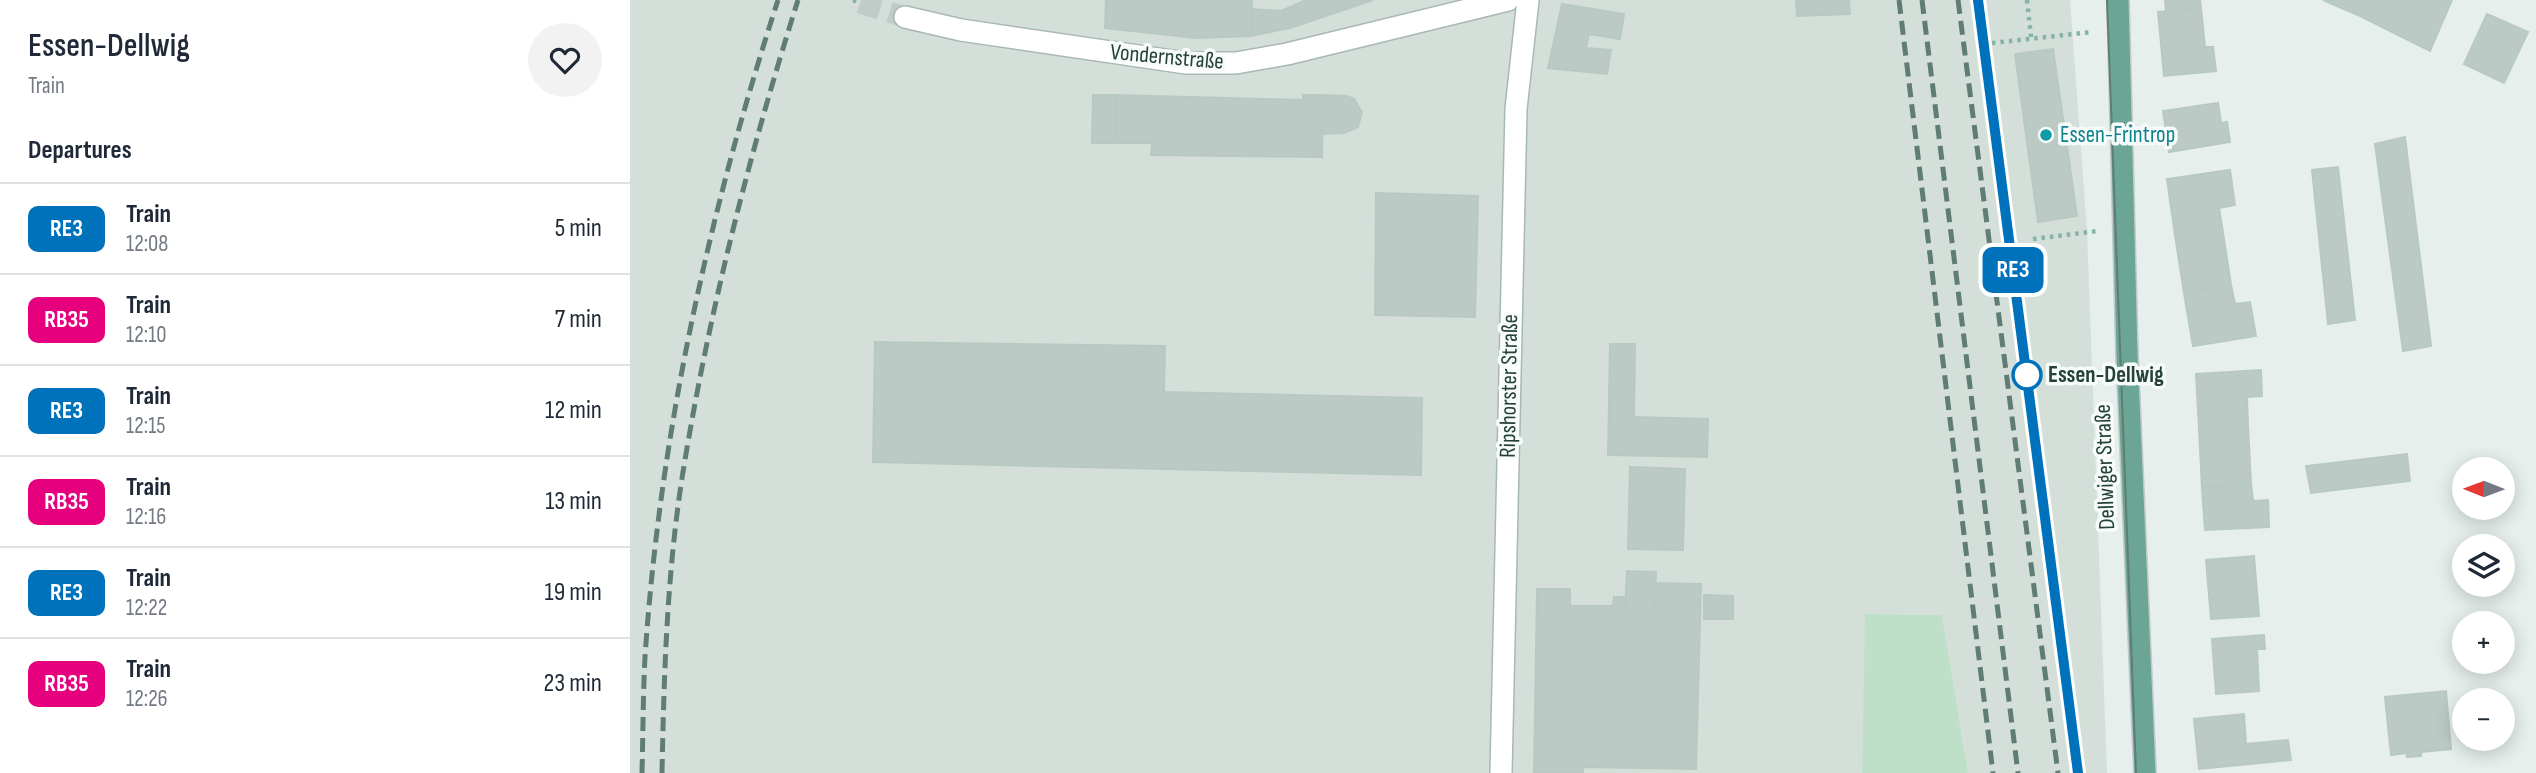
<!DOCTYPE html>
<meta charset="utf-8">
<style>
:root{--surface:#fff;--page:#f2f2f3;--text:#1f2937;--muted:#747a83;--line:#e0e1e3}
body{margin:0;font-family:"Sofia Sans Condensed",sans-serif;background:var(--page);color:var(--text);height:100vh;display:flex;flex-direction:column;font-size:26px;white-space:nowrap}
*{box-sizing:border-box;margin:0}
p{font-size:23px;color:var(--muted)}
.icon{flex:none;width:38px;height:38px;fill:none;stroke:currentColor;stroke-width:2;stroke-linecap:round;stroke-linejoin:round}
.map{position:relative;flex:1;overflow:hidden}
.side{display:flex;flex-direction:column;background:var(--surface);width:630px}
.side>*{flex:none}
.badge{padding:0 14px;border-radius:10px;font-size:24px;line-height:46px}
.needle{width:46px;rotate:271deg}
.controls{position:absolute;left:1822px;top:457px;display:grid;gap:14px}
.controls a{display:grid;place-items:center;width:63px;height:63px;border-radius:50%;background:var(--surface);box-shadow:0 4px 18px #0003;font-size:35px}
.map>.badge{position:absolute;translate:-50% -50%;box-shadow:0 0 0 4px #fff}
h2{padding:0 28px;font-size:26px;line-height:63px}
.round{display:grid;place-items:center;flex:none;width:74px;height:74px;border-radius:37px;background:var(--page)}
.overview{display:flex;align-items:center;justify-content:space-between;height:119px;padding:0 28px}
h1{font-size:33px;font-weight:600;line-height:52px}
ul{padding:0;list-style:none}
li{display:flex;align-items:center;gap:21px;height:91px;padding:0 28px;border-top:2px solid var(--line)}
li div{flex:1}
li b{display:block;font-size:26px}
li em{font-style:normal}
li .badge{min-width:77px;font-weight:700;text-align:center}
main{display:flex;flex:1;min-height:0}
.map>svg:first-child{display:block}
</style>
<main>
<section class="side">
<div class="overview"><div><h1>Essen-Dellwig</h1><p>Train</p></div><a class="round"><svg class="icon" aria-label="heart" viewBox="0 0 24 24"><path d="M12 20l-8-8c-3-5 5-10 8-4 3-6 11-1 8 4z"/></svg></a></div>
<h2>Departures</h2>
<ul>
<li><span class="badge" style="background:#0072bc;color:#fff">RE3</span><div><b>Train</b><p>12:08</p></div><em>5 min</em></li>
<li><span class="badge" style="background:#e6007e;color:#fff">RB35</span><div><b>Train</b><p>12:10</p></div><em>7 min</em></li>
<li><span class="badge" style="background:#0072bc;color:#fff">RE3</span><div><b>Train</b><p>12:15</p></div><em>12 min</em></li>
<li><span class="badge" style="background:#e6007e;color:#fff">RB35</span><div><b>Train</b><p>12:16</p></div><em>13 min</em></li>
<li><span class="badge" style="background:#0072bc;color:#fff">RE3</span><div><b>Train</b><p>12:22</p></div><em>19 min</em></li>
<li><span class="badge" style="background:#e6007e;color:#fff">RB35</span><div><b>Train</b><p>12:26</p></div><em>23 min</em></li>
</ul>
</section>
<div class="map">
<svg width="1906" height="773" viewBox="0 0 1906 773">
<rect width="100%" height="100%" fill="#e6efeb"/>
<path fill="#d4dfda" d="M0 0H1440L1457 231 1477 773H1338L1312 615 1236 614 1232 773H0Z"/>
<path fill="#bfe0c8" d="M1235 614 1312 615 1338 773H1232Z"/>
<path fill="#bbcac4" stroke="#b8c9c2" stroke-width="2" d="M476 0H622L621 36 566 38 475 28Z
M676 0H743L660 28 651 11Z
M1166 0H1219L1220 14 1167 16Z
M1535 0H1570L1571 8 1536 12Z
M1693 0H1737L1730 16Z
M1737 0H1822L1800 51 1730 16Z
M932 4 994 14 990 39 959 34 956 48 981 50 977 74 918 68Z
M1571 8 1575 47H1583L1586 71 1534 76 1528 12Z
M621 9 651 11 660 28 621 36Z
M1857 14 1898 32 1874 83 1834 64Z
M1423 49 1447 216 1408 222 1385 54Z
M463 95H486L485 143H462Z
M486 95 673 100V95H693L692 157 521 155 522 143H485Z
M693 95 717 96 724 99 732 112 728 127 714 133 692 134Z
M1588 103 1591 123 1597 122 1600 142 1539 152 1533 111Z
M1775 137 1801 346 1773 351 1745 144Z
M1708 167 1725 320 1698 324 1682 170Z
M1600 170 1605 205 1589 208 1592 226 1545 235 1537 179Z
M746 193 848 196 845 317 745 315Z
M1592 226 1601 285 1554 293 1545 235Z
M1601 285 1605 304 1620 302 1626 336 1563 346 1554 293Z
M245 342 535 346 534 392 792 398 791 475 243 462Z
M980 344H1005L1004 417 1078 419 1077 457 978 455Z
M1631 370 1632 396 1617 397 1618 425 1569 429 1566 374Z
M1618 425 1621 484 1572 488 1569 429Z
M1777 454 1780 481 1681 493 1676 466Z
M1000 467 1055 469 1053 550 998 549Z
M1621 484 1623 501 1638 500 1639 527 1575 530 1572 488Z
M1624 556 1629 616 1581 619 1576 560Z
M997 571 1026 572 1025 610H995Z
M1026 583 1071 584 1066 769 953 767V773H904L907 589H940V606H983L984 597H996L995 610H1025Z
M1074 595 1103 596V619H1074Z
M1634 635 1635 649H1627L1629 691 1586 694 1582 639Z
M1816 691 1821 749 1791 752V756L1777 757 1776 753 1761 755 1755 697Z
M1614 714 1616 744 1658 740 1661 760 1569 769 1564 719Z"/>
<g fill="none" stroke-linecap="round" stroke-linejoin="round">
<path stroke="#bfccc8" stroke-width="21" stroke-dasharray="21 10" stroke-linecap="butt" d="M230 3 275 17"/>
<defs>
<path id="minor" d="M275 17 331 30 556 63H606L657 54 878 0
M871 773 886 109 898 0"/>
<path id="major" d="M1488 0 1497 355 1515 773"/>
</defs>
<use href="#minor" stroke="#a8b8b2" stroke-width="24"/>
<use href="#major" stroke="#c2cac8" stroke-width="24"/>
<path stroke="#86b3a5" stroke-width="4.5" stroke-dasharray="3.5 5" stroke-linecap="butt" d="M223 0 230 3
M1397 0 1401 37
M1362 43 1462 32
M1403 239 1468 231"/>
<use href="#minor" stroke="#fff" stroke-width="21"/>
<use href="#major" stroke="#6aa596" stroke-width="21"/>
<path stroke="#5f7d75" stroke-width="2" d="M1477 0 1506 773"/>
<path stroke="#5f7d75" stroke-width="5" stroke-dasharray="14 7" stroke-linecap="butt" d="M1269 0 1363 773
M1292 0 1388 773
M1328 0 1428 773
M1348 0 1448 773
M12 773C13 734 13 695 15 657 30 433 79 212 148 0
M32 773C34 673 37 571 53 472 79 312 119 155 168 0"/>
</g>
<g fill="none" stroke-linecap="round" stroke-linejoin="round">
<defs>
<path id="line" d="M1348 0 1448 773"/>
</defs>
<use href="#line" stroke="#fff" stroke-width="16"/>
<use href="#line" stroke="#0072bc" stroke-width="10"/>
</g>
<circle fill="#0f9aa8" stroke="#f7fbf9" stroke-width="2.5" cx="1416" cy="135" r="7"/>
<circle fill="#fff" stroke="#0072bc" stroke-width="3.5" cx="1397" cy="375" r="14"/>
<g text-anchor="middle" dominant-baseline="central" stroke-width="7" stroke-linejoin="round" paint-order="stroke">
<g font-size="23" fill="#24423a" stroke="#f7fbf9">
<text transform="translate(537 57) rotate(5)">Vondernstraße</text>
<text transform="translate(879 386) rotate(-89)">Ripshorster Straße</text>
<text transform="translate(1475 467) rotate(-92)">Dellwiger Straße</text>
</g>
<g font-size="23" fill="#0d838f" stroke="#f7fbf9" text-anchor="start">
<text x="1430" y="135">Essen-Frintrop</text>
</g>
<g font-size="23" font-weight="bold" fill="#24423a" stroke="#f7fbf9" text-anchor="start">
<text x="1418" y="375">Essen-Dellwig</text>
</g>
</g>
</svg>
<div class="controls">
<a><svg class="needle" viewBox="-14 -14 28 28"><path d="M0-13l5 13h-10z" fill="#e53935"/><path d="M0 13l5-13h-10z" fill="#747a83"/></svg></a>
<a><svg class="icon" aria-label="layers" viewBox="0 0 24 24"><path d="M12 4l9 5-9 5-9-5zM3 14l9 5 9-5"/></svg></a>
<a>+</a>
<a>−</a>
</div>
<b class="badge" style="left:1383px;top:270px;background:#0072bc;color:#fff">RE3</b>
</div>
</main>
